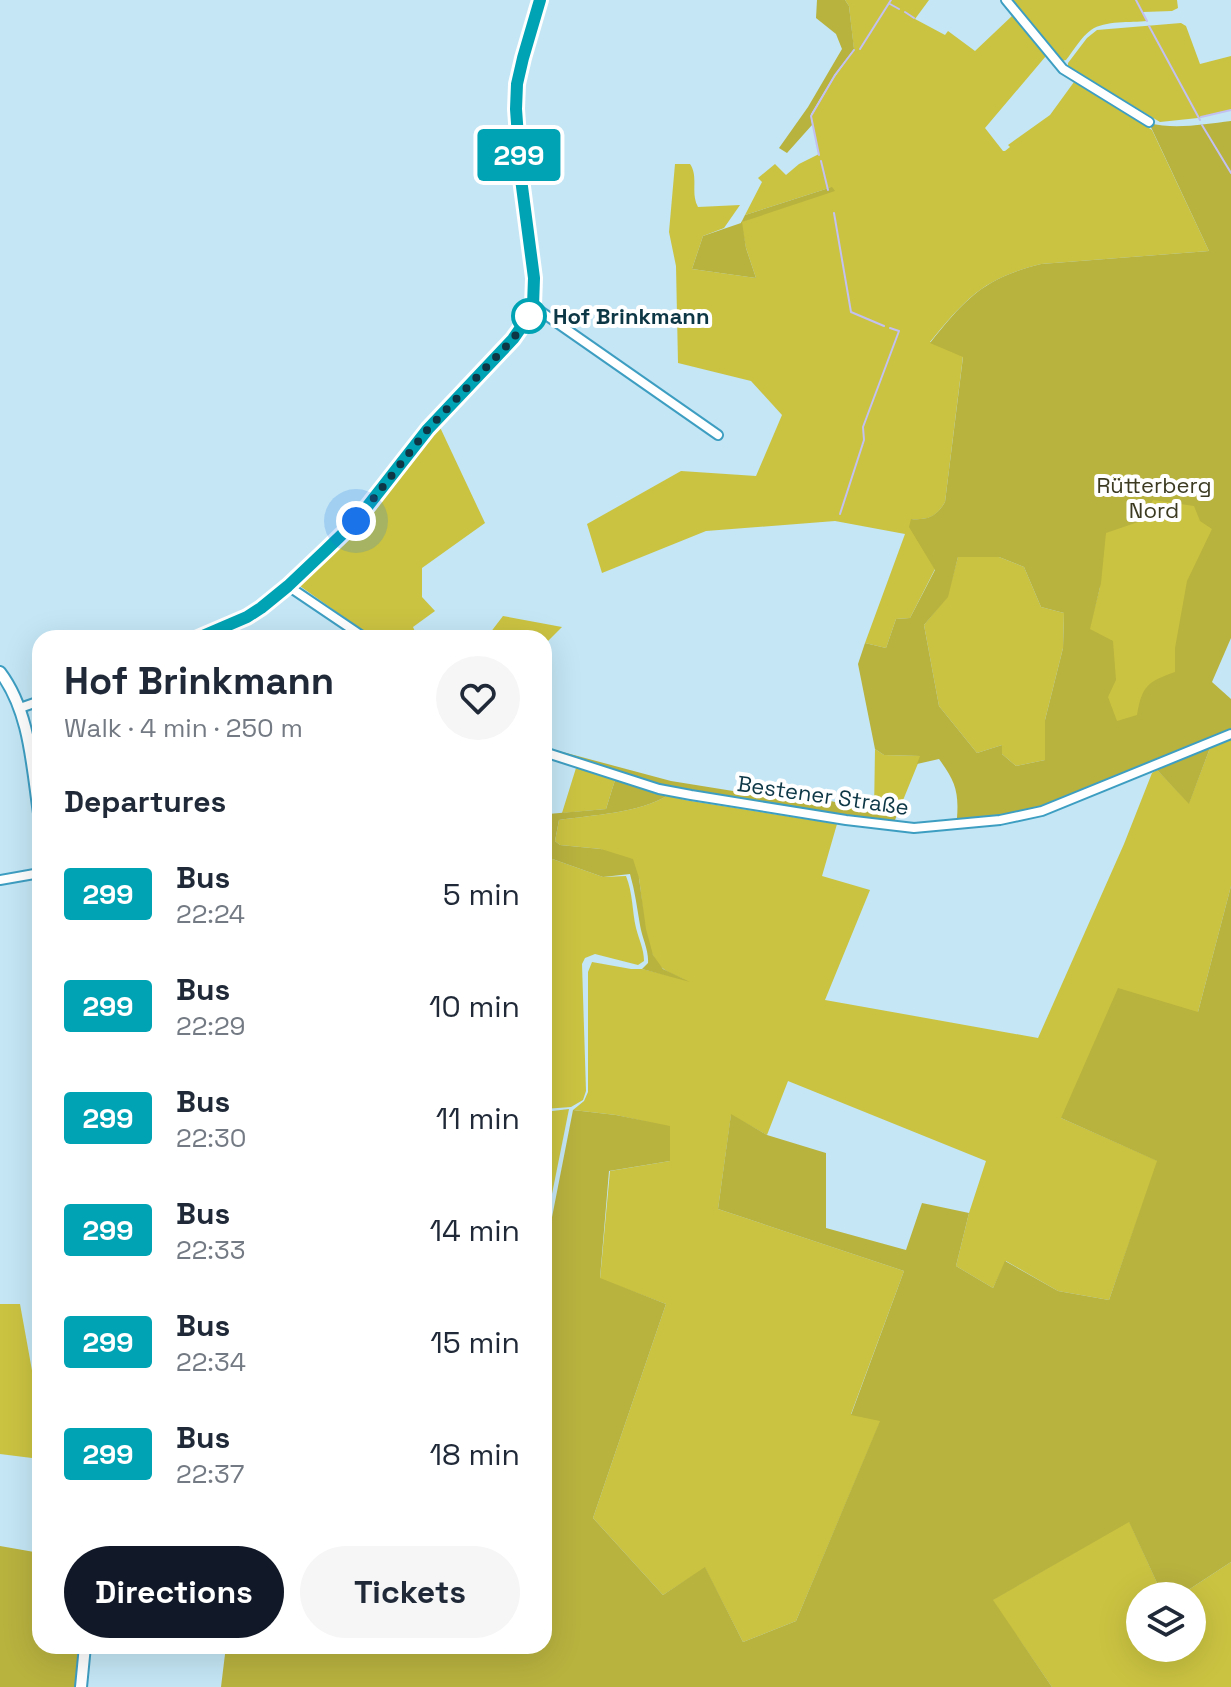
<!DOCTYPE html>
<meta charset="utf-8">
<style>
:root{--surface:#fff;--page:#f6f6f7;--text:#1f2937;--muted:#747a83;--accent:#111827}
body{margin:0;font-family:"Space Grotesk",sans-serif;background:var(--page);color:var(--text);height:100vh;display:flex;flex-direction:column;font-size:30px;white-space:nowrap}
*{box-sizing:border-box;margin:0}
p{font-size:26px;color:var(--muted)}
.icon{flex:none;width:44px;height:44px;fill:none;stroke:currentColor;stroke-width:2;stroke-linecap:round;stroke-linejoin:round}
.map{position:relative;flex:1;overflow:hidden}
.sheet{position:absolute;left:32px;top:630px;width:520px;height:1024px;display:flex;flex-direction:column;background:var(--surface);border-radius:24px;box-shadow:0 8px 32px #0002}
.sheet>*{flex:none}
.badge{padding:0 16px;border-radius:6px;font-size:28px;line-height:52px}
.buttons{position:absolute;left:1126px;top:1582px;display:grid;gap:16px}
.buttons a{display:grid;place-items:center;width:80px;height:80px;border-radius:50%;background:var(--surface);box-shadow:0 8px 32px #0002;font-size:40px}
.you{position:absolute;width:40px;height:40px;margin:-20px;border:6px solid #fff;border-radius:50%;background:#1a73e8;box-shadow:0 0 0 12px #1a73e833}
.map>.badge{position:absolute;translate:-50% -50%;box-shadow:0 0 0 4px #fff}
h2{padding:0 32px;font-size:30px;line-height:72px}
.round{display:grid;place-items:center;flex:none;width:84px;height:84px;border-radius:42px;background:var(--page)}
.head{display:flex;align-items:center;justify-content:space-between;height:136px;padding:0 32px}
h1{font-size:38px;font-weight:700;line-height:60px}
.primary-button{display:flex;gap:16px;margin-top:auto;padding:16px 32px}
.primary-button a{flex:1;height:92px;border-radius:48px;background:var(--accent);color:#fff;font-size:32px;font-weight:700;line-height:92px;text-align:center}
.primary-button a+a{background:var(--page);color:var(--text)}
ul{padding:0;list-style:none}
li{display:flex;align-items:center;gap:24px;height:112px;padding:0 32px}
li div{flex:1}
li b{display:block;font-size:30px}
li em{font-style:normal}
li .badge{min-width:88px;font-weight:700;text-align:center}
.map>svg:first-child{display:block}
</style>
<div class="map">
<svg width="1231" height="1687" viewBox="0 0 1231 1687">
<rect width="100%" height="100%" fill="#c4e6f5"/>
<path fill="#cac341" d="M845 0H929L915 19 945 35 948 31 975 51 1013 15 1046 56 985 128 1003 151H1005L1010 147 1008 145 1050 115 1074 82 1152 130 1209 251 1041 264C984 278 966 298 930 342L963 356 945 502C936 517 929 520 911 519L935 569 910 618 896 619 886 648 865 643 905 534 835 521 706 531 602 573 587 524 681 471 756 476 782 415 751 381 678 363 676 266 669 232 675 164H690C699 177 690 193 698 207L740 205 724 228 703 236 692 269 756 278 746 248 741 222 832 187 745 215 762 182 758 178 775 164 786 175 799 164 819 154 811 117 834 78 854 50 849 6Z
M1012 0H1177L1178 8 1172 11 1143 12 1147 21C1131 23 1105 20 1091 30 1081 37 1074 50 1066 60L1062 61Z
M1181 23 1186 26 1200 64 1231 56V110L1198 118 1160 122 1068 67V63L1087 38 1097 30Z
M1231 394V602L1183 707 1100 727 1089 629 1100 587 1077 488Z
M438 423 485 523 422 568V597L435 611 413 627 418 638H373L300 586 298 582 358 524 430 431Z
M958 557H999L1024 567 1041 607 1064 613 1063 648 1045 720V760L1016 766 1002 754V745L977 753 939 706 924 625 947 597Z
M503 616 562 627 544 645V638H483L490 633Z
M1231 739V886L1198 1012 1061 1118 1158 1161 1109 1300 1058 1291 1006 1261 993 1288 956 1266 969 1213 986 1161 788 1081 767 1135 731 1115 718 1209 904 1271 851 1414 881 1420 796 1621 743 1642 705 1568 663 1595 593 1518 666 1304 600 1279 610 1171 670 1161V1127L616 1115 573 1110 584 1101 588 1092V972L592 962 631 969H642L683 979C675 975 666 972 660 966 643 948 643 902 639 878L601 849 560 845 555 841 559 820C592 815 641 813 668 795L685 800 837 824 822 876 870 890 825 1000 1038 1038 1124 844 1152 773 1157 770 1189 803 1210 748Z
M875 749 884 755 921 756 897 815 874 812Z
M576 768 615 780 606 809 562 813Z
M544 856 603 877 626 876C633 893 632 911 636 928 639 940 644 949 644 961L638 965 595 954 585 958 582 964 586 1091 583 1100 571 1107 544 1109Z
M569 1109 550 1204H544V1112Z
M0 1304H20L35 1387 33 1413 40 1414V1459L0 1454Z
M1129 1521 1163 1596H1140V1648H1192V1596H1179L1231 1562V1687H1052L992 1600Z"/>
<path fill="#b8b23f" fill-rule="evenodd" d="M817 0H845L849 6 854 49 835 74 811 114 812 125 787 153 779 148 808 107 842 49 836 34 816 18Z
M1231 121V638L1212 682 1231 699V729L1058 804 999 818H957C959 791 955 781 939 759L917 764 920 756 884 755 875 749 858 664 865 643 886 648 896 619 910 618 935 570 909 527 911 519C928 520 936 517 945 502L963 357 930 343C966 298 984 278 1041 264L1209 251 1149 123C1175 130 1205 124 1231 121ZM1153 500 1194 506 1200 521 1212 529 1187 581 1175 648V672C1147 682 1142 686 1137 715L1117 721 1108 697 1116 680 1113 641 1090 629 1101 583 1106 533 1141 521ZM958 557H999L1024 567 1041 607 1064 613 1063 648 1045 720V760L1016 766 1002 754V745L977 753 939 706 924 625 948 597Z
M832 187 835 191 742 222 746 248 756 278 692 269 703 236 741 223 745 215Z
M544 747 671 781 782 799H823L874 812 897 815 893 825 664 787 544 749Z
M1210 748 1189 804 1157 770Z
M615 780 668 795C641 813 592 815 559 820L555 841 560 845 601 849 633 859 639 878 646 929 653 955 663 969 690 982 642 969 648 963C649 950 642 938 640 925 637 908 635 891 630 874L603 877 544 856V848L548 843 547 837 548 814 606 809Z
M1231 886V1562L1179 1596H1163L1129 1522 993 1600 1052 1687H221L226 1646H544V1258L573 1110 616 1115 670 1126V1161L609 1171 600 1278 666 1304 593 1518 663 1595 705 1567 743 1642 796 1621 880 1421 851 1415 904 1271 718 1209 731 1114 767 1135 826 1153V1228L906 1250 922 1203 969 1213 956 1266 993 1288 1005 1261 1058 1291 1109 1300 1157 1161 1061 1118 1118 988 1198 1012Z
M0 1546 40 1553V1646H80L76 1687H0Z"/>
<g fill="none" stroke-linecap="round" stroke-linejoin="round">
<path stroke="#c2c0f0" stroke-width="2" d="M1136 0 1147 21
M890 4 899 9
M905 12 914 18
M1149 26 1200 120
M860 49 891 0
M1201 117 1231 110
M1202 125 1231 173
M819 155 811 116 835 75 854 50
M821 161 828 190
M834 213 851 312 884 326
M840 514 864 440 863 427 899 331 890 328"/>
<defs>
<path id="minor" d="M1006 0 1063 69 1149 122
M533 306 718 435
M288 586 365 638
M198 638 247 617 261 608 288 586 326 550 356 521 428 429 513 339 529 316 533 306 534 278 521 179 516 109 517 84 540 0
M20 708 40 701
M544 752 659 789 691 795 846 820 914 828 1000 820 1042 811 1231 734
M0 880 40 873"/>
<path id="major" d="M0 672C31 713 32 770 40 820
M81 1687 85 1646"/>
</defs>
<use href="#minor" stroke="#3e9ec2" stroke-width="12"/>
<use href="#major" stroke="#3e9ec2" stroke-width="14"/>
<use href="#minor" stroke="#fff" stroke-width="8"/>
<use href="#major" stroke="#fff" stroke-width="10"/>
</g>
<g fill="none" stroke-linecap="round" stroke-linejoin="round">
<defs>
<path id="line" d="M198 638 247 617 261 608 288 586 326 550 356 521 428 429 513 339 529 316 533 306 534 278 521 179 516 109 517 84 523 58 540 0"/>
</defs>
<use href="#line" stroke="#fff" stroke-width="18"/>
<use href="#line" stroke="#00a3b4" stroke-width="12"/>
<path stroke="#0e3746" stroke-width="8" stroke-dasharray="0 14.4" d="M356 521 428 429 513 339 529 316"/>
</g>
<circle fill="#fff" stroke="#00a3b4" stroke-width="4" cx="529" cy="316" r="16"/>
<g text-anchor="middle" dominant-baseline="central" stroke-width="8" stroke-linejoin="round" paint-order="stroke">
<g font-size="22" font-weight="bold" fill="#0e3746" stroke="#fff" text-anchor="start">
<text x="553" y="316">Hof Brinkmann</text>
</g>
<g font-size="22" fill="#3c3b22" stroke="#fff">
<text x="1154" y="485">Rütterberg<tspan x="1154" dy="25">Nord</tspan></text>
</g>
<g font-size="22" fill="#0e3746" stroke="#fff">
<text transform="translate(823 795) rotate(8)">Bestener Straße</text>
</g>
</g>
</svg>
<div class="buttons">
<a><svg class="icon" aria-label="layers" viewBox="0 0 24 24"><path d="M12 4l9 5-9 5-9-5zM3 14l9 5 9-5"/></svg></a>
</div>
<div class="you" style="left:356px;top:521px"></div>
<b class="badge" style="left:519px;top:155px;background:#00a3b4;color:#fff">299</b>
<section class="sheet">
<div class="head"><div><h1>Hof Brinkmann</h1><p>Walk · 4 min · 250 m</p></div><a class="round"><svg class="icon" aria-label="heart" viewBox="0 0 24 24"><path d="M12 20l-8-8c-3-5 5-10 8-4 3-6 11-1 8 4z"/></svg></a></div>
<h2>Departures</h2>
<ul>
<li><span class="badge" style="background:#00a3b4;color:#fff">299</span><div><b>Bus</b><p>22:24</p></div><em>5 min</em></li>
<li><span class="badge" style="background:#00a3b4;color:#fff">299</span><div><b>Bus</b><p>22:29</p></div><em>10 min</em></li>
<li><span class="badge" style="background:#00a3b4;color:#fff">299</span><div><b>Bus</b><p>22:30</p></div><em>11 min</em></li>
<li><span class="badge" style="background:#00a3b4;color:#fff">299</span><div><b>Bus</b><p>22:33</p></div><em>14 min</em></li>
<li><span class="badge" style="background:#00a3b4;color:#fff">299</span><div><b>Bus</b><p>22:34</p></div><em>15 min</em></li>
<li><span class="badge" style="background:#00a3b4;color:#fff">299</span><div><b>Bus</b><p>22:37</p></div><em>18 min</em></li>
</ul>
<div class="primary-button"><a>Directions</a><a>Tickets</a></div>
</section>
</div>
